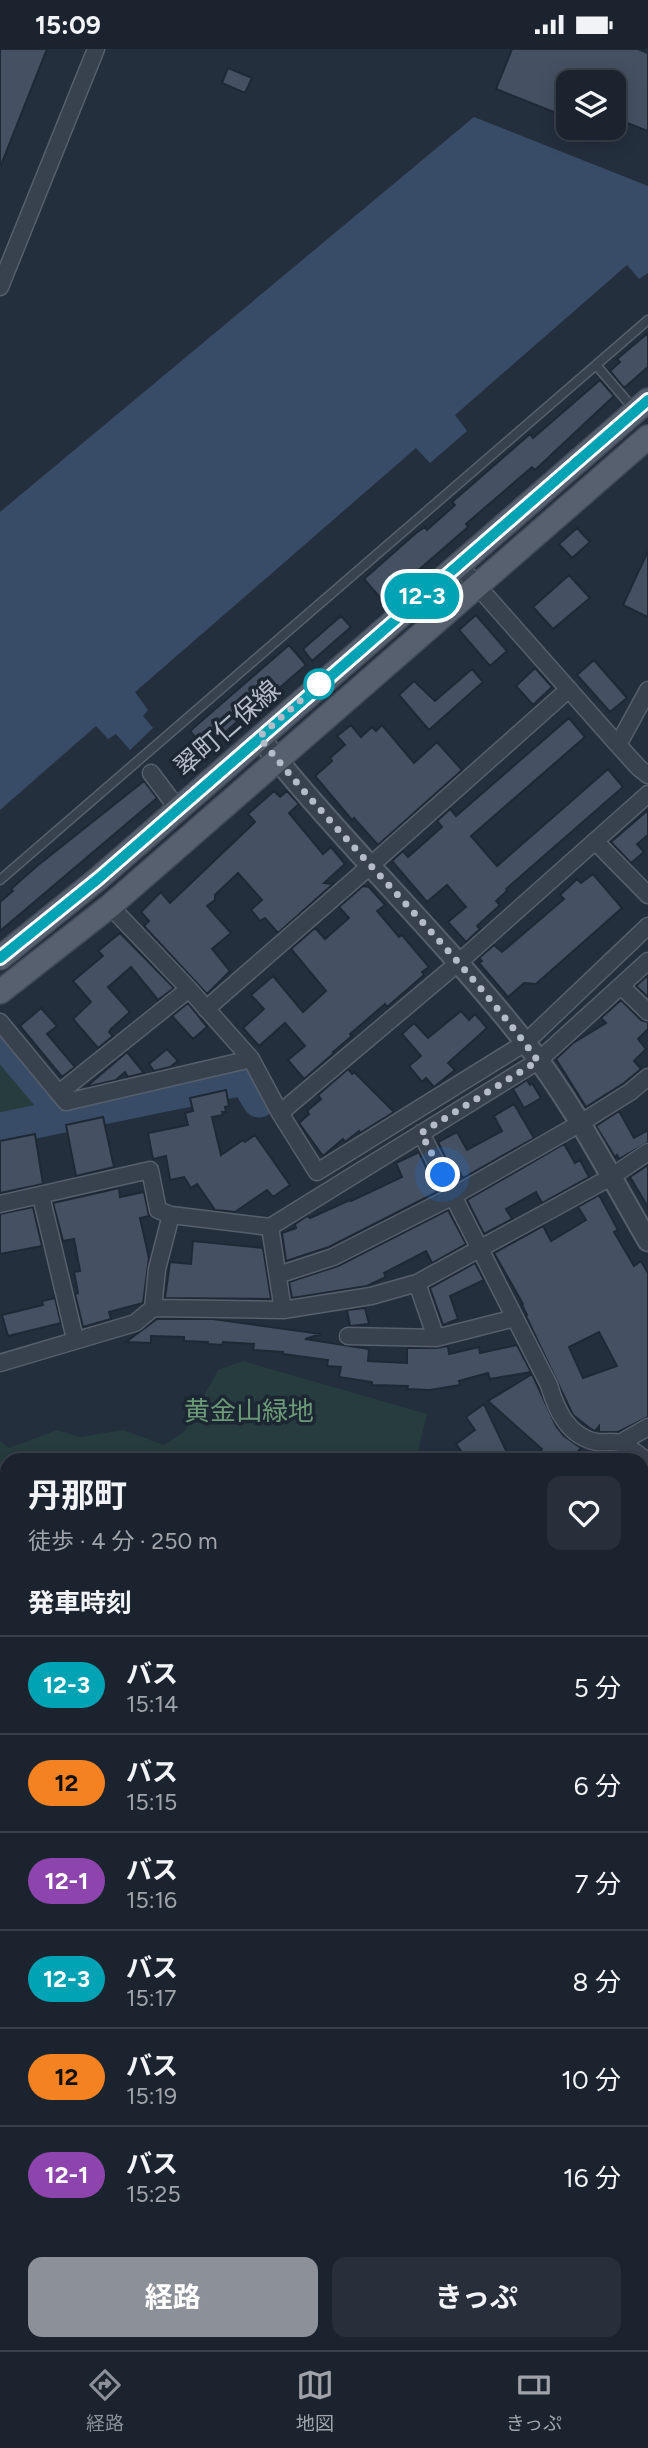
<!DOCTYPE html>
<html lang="ja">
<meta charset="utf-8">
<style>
:root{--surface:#1b232e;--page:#282f3a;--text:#f1f3f6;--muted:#a0a4aa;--line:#39404a;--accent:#8c9099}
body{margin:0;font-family:Figtree,"Noto Sans JP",sans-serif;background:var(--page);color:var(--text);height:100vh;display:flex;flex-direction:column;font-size:26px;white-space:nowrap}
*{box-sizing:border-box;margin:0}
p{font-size:23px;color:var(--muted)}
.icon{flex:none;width:38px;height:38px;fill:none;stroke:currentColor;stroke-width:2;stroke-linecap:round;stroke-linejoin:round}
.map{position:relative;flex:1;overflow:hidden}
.sheet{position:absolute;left:0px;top:1404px;width:649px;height:898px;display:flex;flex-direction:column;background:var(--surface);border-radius:21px 21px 0 0;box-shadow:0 4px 18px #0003,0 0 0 2px var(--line)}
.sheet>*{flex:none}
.badge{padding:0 14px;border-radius:23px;font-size:24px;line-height:46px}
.controls{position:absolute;left:556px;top:21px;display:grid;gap:14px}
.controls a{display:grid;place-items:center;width:70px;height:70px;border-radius:14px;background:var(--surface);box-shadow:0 4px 18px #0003,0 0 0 2px var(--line);font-size:35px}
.you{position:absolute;width:35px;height:35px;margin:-18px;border:5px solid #fff;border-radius:50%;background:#1a73e8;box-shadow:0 0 0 10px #1a73e833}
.map>.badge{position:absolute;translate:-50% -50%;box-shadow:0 0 0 4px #fff}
h2{padding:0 28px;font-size:26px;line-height:63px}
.round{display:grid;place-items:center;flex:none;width:74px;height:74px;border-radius:14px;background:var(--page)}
.summary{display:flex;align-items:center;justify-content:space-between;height:119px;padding:0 28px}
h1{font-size:33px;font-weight:700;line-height:52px}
.primary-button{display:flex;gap:14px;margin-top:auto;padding:14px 28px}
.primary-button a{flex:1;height:80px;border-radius:14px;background:var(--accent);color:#fff;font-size:28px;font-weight:700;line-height:80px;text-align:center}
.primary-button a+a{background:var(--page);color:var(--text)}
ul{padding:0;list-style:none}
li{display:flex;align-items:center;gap:21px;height:98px;padding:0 28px;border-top:2px solid var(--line)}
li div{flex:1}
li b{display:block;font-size:26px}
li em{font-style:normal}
li .badge{min-width:77px;font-weight:700;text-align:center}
.status{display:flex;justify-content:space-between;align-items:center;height:49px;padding:0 35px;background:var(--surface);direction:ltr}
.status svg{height:19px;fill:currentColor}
.dock{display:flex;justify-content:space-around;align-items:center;height:98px;border-top:2px solid var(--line);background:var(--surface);font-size:19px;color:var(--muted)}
.dock a{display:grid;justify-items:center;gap:4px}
.dock .current{color:var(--accent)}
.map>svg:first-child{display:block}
</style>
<div class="status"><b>15:09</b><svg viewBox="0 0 49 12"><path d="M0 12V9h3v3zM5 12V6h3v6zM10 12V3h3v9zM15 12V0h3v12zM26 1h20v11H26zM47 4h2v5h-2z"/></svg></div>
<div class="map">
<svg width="648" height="2301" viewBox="0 0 648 2301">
<rect width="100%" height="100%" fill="#242f3e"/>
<path fill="#263c3f" d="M0 1005 40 1051V1061L0 1070Z
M243 1312 427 1365 416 1410H7V1614L0 1613V1392L9 1399 57 1381 80 1388 123 1381 164 1396 184 1383 218 1321Z
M648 1575V1983H642V1577Z
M0 2071 7 2073V2108L0 2120Z
M18 2294H119L124 2301 139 2294H282V2301H17Z
M407 2294H522L520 2301H401Z"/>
<path fill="#394c67" d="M474 68 648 137V224L639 230 627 216 455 366 467 382 430 414 416 399 135 643 148 661 143 667 153 679 130 701 116 685 108 690 96 677 0 761V463Z"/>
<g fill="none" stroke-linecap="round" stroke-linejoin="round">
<path stroke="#394c67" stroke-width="33" d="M0 990 50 1049 59 1068
M0 1080 243 1030 247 1032 259 1052"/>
</g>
<path fill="#455162" stroke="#1f2835" stroke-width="2" fill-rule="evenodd" d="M0 0H47L1 116H0Z
M512 0H638L648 4V82L614 69V33H569V69L496 40Z
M228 19 252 29 245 44 222 34Z
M648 284V318L624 339 610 322 620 313 617 310Z
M600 331 614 347 535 421 532 418 466 475 468 478 383 552 364 530 416 484 425 478 427 481 455 456 452 453 530 385 533 389Z
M577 479 590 493 572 509 559 495Z
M648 502V568L623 556Z
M569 526 590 549 553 580 533 558Z
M476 566 507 602 490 617 459 581Z
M341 567 351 578 312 612 303 600Z
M289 596 306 616 270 647 268 644 206 701 190 682Z
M594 611 627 649 610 663 577 626Z
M535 619 552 638 533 656 516 637Z
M472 620 483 633 429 681 399 646 414 632 435 652Z
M569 669 585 688 471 787 497 817 608 720 623 738 506 840 507 842 496 852 500 856 477 877 480 880 466 893 448 873 466 858 447 836 427 853 392 812 403 802 408 808 442 778 437 772 450 760 456 767Z
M351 676 361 688 372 678 376 682 382 676 414 714 437 693 462 721 378 796 354 769 352 771 315 727 332 712 330 709 345 696 337 687Z
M144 732 157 749 0 882V853L13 842 11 840 37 817Z
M274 742 280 748 287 742 299 755 289 764 323 805 331 798 345 815 324 834 333 835 278 884 265 869 260 872 251 861 262 851 238 824 215 846V851L207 857 231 884 212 900 230 922 207 945 144 877 149 872 141 863 161 843 170 854 255 773 248 765Z
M648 761V786L637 795 644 803 631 814 611 793Z
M593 825 622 859 536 935 524 934 508 948 479 914 482 912 479 909 494 896 502 903 564 850 560 846 577 830 581 834Z
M363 837 369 838 385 856 377 862 399 888 402 886 429 918 422 923 424 926 387 958 385 955 350 985 352 987 333 1003 334 1004 304 1030 288 1011 305 997 285 974 259 997 243 979 264 960 251 946 273 927 303 963 326 942 291 900 315 879 325 890 349 869 339 858Z
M120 884 174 939 158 951 131 918 108 938 130 963 111 980 109 983 113 987 98 999 73 970 91 953 73 932 103 907 98 902Z
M648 926V948L636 937Z
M621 951 641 971 648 973V980L638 990 646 1000 634 1012 641 1020 624 1034 586 1058 556 1010 573 994 606 974 601 969Z
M188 954 207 978 193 990 172 967Z
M41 959 57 977 47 985 75 1018 62 1028 20 977Z
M461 962 469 971 475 965 487 979 448 1014 455 1021 434 1038 426 1029 422 1033 409 1017 421 1007 402 985 414 974 428 989Z
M167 1000 178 1012 170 1018 154 1022 149 1015Z
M127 1003 144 1024 128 1028 125 1023 116 1031 86 1038Z
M348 1020 352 1025 354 1023 394 1063 360 1084 359 1082 345 1093 343 1090 323 1107 299 1074 309 1065 307 1062 321 1050 318 1046Z
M527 1031 530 1036 532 1034 541 1049 524 1059 513 1040Z
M226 1041 229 1057 225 1058 226 1063H222L223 1066 212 1068 221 1106 243 1091 245 1093 255 1086 290 1136 273 1148 267 1141 235 1163 215 1161 197 1135 191 1139 184 1128 170 1131 166 1107 153 1110 148 1084 188 1076 185 1064 193 1062 190 1049Z
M514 1055 534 1089 463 1129 456 1117 451 1120 438 1093 457 1083 467 1101 502 1082 494 1067Z
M619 1062 634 1089 648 1081V1093L619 1110 617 1106 615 1108 596 1077Z
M103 1068 114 1118 76 1127 66 1076Z
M35 1085 43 1135 0 1144V1092Z
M564 1095 575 1114 580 1111 589 1128 542 1154 536 1143 506 1160 512 1170 484 1185 467 1151Z
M419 1103 437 1143 329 1198 286 1212 282 1184 296 1179 295 1175 307 1167 310 1169 350 1151 351 1152 402 1128 396 1114Z
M648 1116V1158L630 1128Z
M119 1139 120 1148 144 1143 149 1167 140 1169 149 1209 143 1254 109 1263 111 1270 83 1278 75 1245 78 1244 74 1223 80 1222 74 1190 63 1192 53 1154Z
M599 1146 618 1181 614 1183 634 1217 641 1212 648 1224V1368L618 1383H599V1377L595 1382 591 1380 573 1366 526 1267 527 1266 522 1256 523 1255 494 1204 543 1177 551 1192 586 1171 578 1158ZM599 1283 617 1317 583 1329 569 1298Z
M33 1158 42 1197 0 1205V1165Z
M448 1161 466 1195 432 1214 426 1202 384 1224 386 1228 367 1237 292 1249 289 1233 338 1217Z
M193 1192 263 1199 271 1250 165 1249 170 1213 191 1215Z
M475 1214 484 1231 450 1247 458 1270 443 1276 430 1239Z
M55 1249 61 1274 8 1287 2 1266 43 1256 42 1252Z
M365 1259 369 1275 350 1277 347 1261Z
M157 1270H213L321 1285 305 1290 369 1300 368 1312 407 1314V1299H436L448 1297 449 1305 479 1298 480 1304 517 1296 531 1323 490 1330 488 1324 459 1332 460 1336 430 1341 407 1340 408 1337 372 1336V1333L339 1328 341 1318 327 1317 328 1311 283 1305V1303L253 1301 254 1295 223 1293 222 1296 208 1295V1293L184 1292V1288L151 1287V1294L126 1293Z
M532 1325 556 1377 564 1387 581 1399 572 1410H534L542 1400 488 1352Z
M484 1355 510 1410H467L456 1395 475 1381 466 1368Z
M601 1404H617L627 1410H602Z"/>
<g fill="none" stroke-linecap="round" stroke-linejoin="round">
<defs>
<path id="service" d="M596 316 633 359
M0 831 648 271"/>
<path id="minor" d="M0 238 96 0
M458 515 618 696 639 719 648 726
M618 696 648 641
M151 724 178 760
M595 792 648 846
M110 857 189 940 251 1010 280 1064 317 1123 525 994 648 877
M621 937 648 963
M206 960 370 817 569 640
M0 973 66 1053 251 1010
M59 1044 189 940
M280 1064 458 914 648 745
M421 1084 549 1336C556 1360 568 1388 597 1393 604 1394 612 1392 620 1394 629 1397 639 1407 648 1412
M41 1147 75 1290
M0 1155 150 1121 158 1161 171 1166 270 1178 538 1012 648 912
M270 1178 283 1261
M278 1226 333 1208 453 1147 579 1075 630 1043 648 1028
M417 1234 436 1289
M153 1259 283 1261 371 1247 417 1234 611 1128 648 1103
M348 1287 436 1289 515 1269
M0 1314 135 1274 153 1259 157 1220 171 1166
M620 1394 648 1378
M642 2027 648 2016
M0 2036 7 2037
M642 2260 648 2256
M582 2301 592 2294"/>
<path id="tertiary" d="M259 688C343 794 441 887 525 993 573 1054 609 1125 648 1192"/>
<path id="primary" d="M0 909 99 829 648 351
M0 943 110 857 648 388"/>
</defs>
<use href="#service" stroke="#565f6c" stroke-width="11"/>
<use href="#minor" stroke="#565f6c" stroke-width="19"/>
<use href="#tertiary" stroke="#565f6c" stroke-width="23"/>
<use href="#primary" stroke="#414a57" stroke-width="26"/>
<use href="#service" stroke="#38414e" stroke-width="8"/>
<use href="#minor" stroke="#38414e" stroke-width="16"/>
<use href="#tertiary" stroke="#38414e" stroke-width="19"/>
<use href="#primary" stroke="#56606e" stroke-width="23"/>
</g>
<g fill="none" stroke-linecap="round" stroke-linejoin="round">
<defs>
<path id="line" d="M0 909 99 829 648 351"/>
</defs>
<use href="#line" stroke="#fff" stroke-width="16"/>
<use href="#line" stroke="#00a3b4" stroke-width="10"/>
<path stroke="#b4bcc9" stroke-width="7" stroke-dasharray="0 12.6" d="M319 635 259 688C348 800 454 897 538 1012L421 1084 443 1126"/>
</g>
<circle fill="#fff" stroke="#00a3b4" stroke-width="3.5" cx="319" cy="635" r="14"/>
<g text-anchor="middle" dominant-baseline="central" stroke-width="7" stroke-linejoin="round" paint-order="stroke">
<g font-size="26" fill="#b4bcc9" stroke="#1d2633">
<text transform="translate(227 679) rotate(-41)">翠町仁保線</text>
</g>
<g font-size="26" fill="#6b9a76" stroke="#1d2633">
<text x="249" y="1362">黄金山緑地</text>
</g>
</g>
</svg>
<div class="controls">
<a><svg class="icon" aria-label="layers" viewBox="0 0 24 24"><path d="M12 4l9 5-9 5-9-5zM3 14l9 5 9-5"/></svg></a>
</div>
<div class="you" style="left:443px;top:1126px"></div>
<b class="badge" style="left:422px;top:547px;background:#00a3b4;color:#fff">12-3</b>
<section class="sheet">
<div class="summary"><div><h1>丹那町</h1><p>徒歩 · 4 分 · 250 m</p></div><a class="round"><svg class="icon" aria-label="heart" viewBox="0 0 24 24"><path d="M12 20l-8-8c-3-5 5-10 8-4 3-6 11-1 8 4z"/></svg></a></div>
<h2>発車時刻</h2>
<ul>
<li><span class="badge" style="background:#00a3b4;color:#fff">12-3</span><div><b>バス</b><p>15:14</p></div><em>5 分</em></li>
<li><span class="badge" style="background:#f58220;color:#111">12</span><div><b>バス</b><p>15:15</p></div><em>6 分</em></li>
<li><span class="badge" style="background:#8e44ad;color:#fff">12-1</span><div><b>バス</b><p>15:16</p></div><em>7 分</em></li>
<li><span class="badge" style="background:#00a3b4;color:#fff">12-3</span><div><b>バス</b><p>15:17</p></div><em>8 分</em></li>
<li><span class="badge" style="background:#f58220;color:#111">12</span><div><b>バス</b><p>15:19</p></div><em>10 分</em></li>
<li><span class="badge" style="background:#8e44ad;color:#fff">12-1</span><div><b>バス</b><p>15:25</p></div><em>16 分</em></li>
</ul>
<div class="primary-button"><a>経路</a><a>きっぷ</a></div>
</section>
</div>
<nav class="dock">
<a class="current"><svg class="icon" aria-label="directions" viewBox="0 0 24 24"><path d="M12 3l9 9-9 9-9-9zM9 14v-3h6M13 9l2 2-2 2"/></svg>経路</a>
<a><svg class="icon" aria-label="map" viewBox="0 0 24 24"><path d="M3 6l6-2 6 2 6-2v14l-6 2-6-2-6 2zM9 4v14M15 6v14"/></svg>地図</a>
<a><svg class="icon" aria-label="tickets" viewBox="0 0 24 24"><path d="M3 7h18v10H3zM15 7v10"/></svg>きっぷ</a>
</nav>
